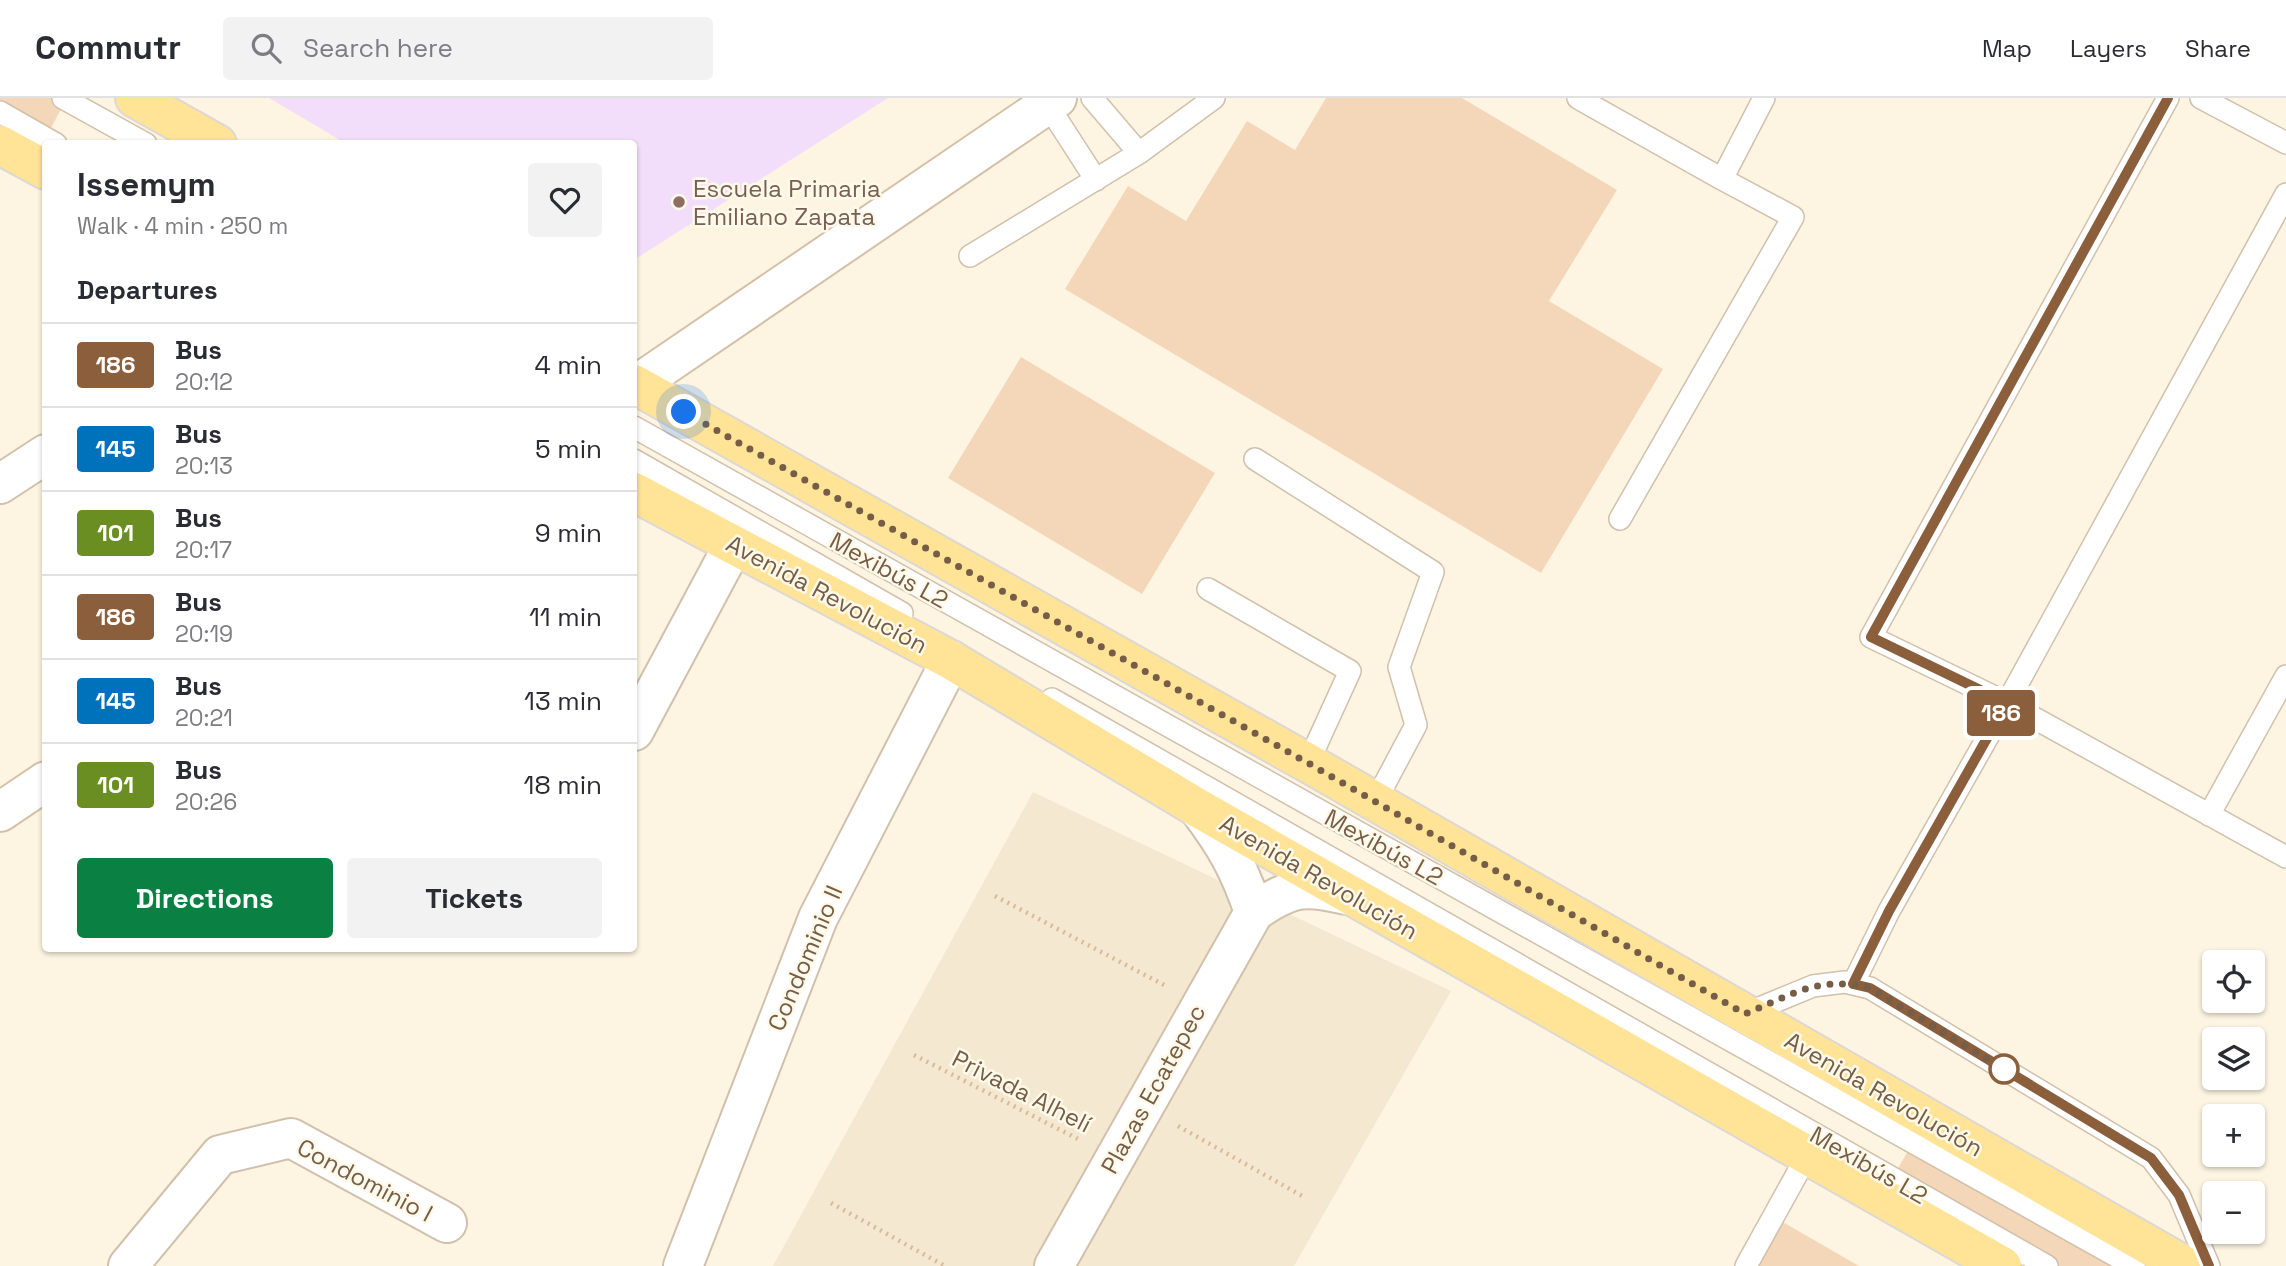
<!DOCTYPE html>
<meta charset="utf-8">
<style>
:root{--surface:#fff;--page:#f2f2f3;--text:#2b2b33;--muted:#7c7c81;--line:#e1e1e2;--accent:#0b8043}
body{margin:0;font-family:"Space Grotesk",sans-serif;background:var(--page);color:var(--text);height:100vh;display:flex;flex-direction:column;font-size:26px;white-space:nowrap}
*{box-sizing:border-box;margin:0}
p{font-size:23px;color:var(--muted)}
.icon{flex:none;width:38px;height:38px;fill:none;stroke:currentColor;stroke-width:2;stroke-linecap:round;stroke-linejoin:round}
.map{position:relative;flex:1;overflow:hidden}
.drawer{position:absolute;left:42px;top:42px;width:595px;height:812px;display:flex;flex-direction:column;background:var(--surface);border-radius:7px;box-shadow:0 2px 5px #0004}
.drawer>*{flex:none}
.badge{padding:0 14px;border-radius:5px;font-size:24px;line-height:46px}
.buttons{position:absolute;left:2202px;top:852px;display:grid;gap:14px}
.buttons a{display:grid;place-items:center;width:63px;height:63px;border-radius:7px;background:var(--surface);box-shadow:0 2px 5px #0004;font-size:35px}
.you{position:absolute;width:35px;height:35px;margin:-18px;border:5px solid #fff;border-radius:50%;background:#1a73e8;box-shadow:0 0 0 10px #1a73e833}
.map>.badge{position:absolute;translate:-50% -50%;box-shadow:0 0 0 4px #fff}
h2{padding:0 35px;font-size:26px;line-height:63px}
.round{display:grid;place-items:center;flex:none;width:74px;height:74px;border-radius:7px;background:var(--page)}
.headline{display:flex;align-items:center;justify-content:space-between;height:119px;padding:0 35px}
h1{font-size:33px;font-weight:700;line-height:52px}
.action{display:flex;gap:14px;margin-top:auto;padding:14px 35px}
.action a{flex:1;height:80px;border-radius:7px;background:var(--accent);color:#fff;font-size:28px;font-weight:700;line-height:80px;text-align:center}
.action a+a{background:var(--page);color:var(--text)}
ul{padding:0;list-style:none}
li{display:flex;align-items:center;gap:21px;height:84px;padding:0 35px;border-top:2px solid var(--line)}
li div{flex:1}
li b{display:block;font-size:26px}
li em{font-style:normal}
li .badge{min-width:77px;font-weight:700;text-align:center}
header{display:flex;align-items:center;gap:42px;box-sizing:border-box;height:98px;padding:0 35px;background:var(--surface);border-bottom:2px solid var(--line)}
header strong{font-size:33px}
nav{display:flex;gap:38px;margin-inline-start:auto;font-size:24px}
.search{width:490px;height:63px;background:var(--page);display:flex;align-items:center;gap:18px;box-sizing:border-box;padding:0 24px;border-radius:7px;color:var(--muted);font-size:26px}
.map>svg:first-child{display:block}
</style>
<header>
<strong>Commutr</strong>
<div class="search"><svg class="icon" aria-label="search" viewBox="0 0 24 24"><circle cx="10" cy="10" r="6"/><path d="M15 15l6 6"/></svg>Search here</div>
<nav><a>Map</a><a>Layers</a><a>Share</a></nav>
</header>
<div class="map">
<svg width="2286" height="1168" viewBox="0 0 2286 1168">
<rect width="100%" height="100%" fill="#fdf5e2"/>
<path fill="#f5e8d0" d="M1033 694 1451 893 1294 1168H773Z"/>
<path fill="#f2defa" d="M269 0H888L634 162V46L345 45Z"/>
<path fill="#f4d6b8" d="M0 0H59L65 4 47 37 0 10Z
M1326 0H1462L1617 92 1549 203 1663 271 1541 475 1065 191 1128 88 1186 123 1247 23 1295 52Z
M1021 259 1215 375 1142 496 948 380Z
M1912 1046 2126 1168H2050L1893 1079Z
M1781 1123 1859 1168H1755Z"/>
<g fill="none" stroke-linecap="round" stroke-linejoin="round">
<defs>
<path id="service" d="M63 0 146 46
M1092 0 1139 55
M1578 0 1722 81 1764 0
M2168 0 1871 539 2007 605 2286 759
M2201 0 2286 45
M1047 6 1096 82
M0 14 56 46
M970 158 1139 55 1214 0
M634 329 2134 1168
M1255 361 1433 474 1399 569 1416 627 1375 704
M634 362 902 515
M1620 421 1793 119 1722 81
M1208 491 1350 573 1308 665
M1052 601 2047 1168
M2209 717 2286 578
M1853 886 1889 813 2007 605 2286 96
M1745 916 1813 888 1845 884 1870 890 2151 1060 2179 1097 2209 1168
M1746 1168 1807 1058"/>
<path id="minor" d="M0 386 46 356
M634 633 734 446
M1198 710C1226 747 1239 770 1254 814
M128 1168 220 1057 291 1040 447 1125
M683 1168 818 820 951 562
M1054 1168 1254 814C1294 786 1306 788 1352 798"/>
<path id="secondary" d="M636 287 1057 0
M0 714 46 683"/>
<path id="primary" d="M135 0 217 46
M0 47 46 72
M634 286 1308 665 2185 1168
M634 394 951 562 1198 710 2002 1168"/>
</defs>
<use href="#service" stroke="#d1c0ab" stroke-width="24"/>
<use href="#minor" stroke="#d1c0ab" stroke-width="42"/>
<use href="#secondary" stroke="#d5c0a7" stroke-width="42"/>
<use href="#primary" stroke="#ded8d3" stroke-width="42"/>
<path stroke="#d9b99b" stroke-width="4.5" stroke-dasharray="2 5" stroke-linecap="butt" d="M995 798 1166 888
M914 957 1080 1042
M1178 1028 1304 1099
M831 1105 945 1168"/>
<use href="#service" stroke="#fff" stroke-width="21"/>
<use href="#minor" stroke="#fff" stroke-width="38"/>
<use href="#secondary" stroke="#fff" stroke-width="38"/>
<use href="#primary" stroke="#ffe397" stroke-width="38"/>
</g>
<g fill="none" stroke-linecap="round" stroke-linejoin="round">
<defs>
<path id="line" d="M2168 0 1871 539 2007 605 1889 813 1853 886 1870 890 2151 1060 2179 1097 2209 1168"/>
</defs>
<use href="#line" stroke="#fff" stroke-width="16"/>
<use href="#line" stroke="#8b5e3c" stroke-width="10"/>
<path stroke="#765d47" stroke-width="7" stroke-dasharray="0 12.6" d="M684 314 1308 665 1745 916C1791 897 1819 877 1870 890L2004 971"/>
</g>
<circle fill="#8d6e63" stroke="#fff9e9" stroke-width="2.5" cx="679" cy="104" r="7"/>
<circle fill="#fff" stroke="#8b5e3c" stroke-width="3.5" cx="2004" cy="971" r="14"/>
<g text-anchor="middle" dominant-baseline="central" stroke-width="5" stroke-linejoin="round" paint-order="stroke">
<g font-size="24" fill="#785e54" stroke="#fff9e9" text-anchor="start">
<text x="693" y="90">Escuela Primaria<tspan x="693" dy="28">Emiliano Zapata</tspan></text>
</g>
<g font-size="24" fill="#765d47" stroke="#fff9e9">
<text transform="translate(889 472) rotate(29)">Mexibús L2</text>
<text transform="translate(827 496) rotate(28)">Avenida Revolución</text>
<text transform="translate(1384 749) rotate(29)">Mexibús L2</text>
<text transform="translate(1319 779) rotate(30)">Avenida Revolución</text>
<text transform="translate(805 860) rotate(-67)">Condominio II</text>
<text transform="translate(1153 991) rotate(-61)">Plazas Ecatepec</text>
<text transform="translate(1022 993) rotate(27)">Privada Alhelí</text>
<text transform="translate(1884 996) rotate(30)">Avenida Revolución</text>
<text transform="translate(1869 1067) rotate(30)">Mexibús L2</text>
<text transform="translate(365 1082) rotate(28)">Condominio I</text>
</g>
</g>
</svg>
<div class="buttons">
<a><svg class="icon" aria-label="locate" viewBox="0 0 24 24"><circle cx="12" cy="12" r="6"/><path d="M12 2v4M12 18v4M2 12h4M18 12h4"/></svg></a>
<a><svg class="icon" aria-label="layers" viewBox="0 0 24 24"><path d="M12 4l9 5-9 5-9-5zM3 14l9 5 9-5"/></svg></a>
<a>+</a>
<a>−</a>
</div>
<div class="you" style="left:684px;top:314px"></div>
<b class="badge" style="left:2001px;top:615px;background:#8b5e3c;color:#fff">186</b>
<section class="drawer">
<div class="headline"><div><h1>Issemym</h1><p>Walk · 4 min · 250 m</p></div><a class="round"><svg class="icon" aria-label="heart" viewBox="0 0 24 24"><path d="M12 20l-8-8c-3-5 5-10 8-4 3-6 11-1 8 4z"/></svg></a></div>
<h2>Departures</h2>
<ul>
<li><span class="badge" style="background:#8b5e3c;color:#fff">186</span><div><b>Bus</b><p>20:12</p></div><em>4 min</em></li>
<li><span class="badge" style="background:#0072bc;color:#fff">145</span><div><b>Bus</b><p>20:13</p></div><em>5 min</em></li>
<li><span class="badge" style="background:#6b8e23;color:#fff">101</span><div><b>Bus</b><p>20:17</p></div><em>9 min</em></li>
<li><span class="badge" style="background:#8b5e3c;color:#fff">186</span><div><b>Bus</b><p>20:19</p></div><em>11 min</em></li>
<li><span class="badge" style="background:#0072bc;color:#fff">145</span><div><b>Bus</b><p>20:21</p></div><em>13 min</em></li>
<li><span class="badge" style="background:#6b8e23;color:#fff">101</span><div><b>Bus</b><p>20:26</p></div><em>18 min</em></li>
</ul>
<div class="action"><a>Directions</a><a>Tickets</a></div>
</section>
</div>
